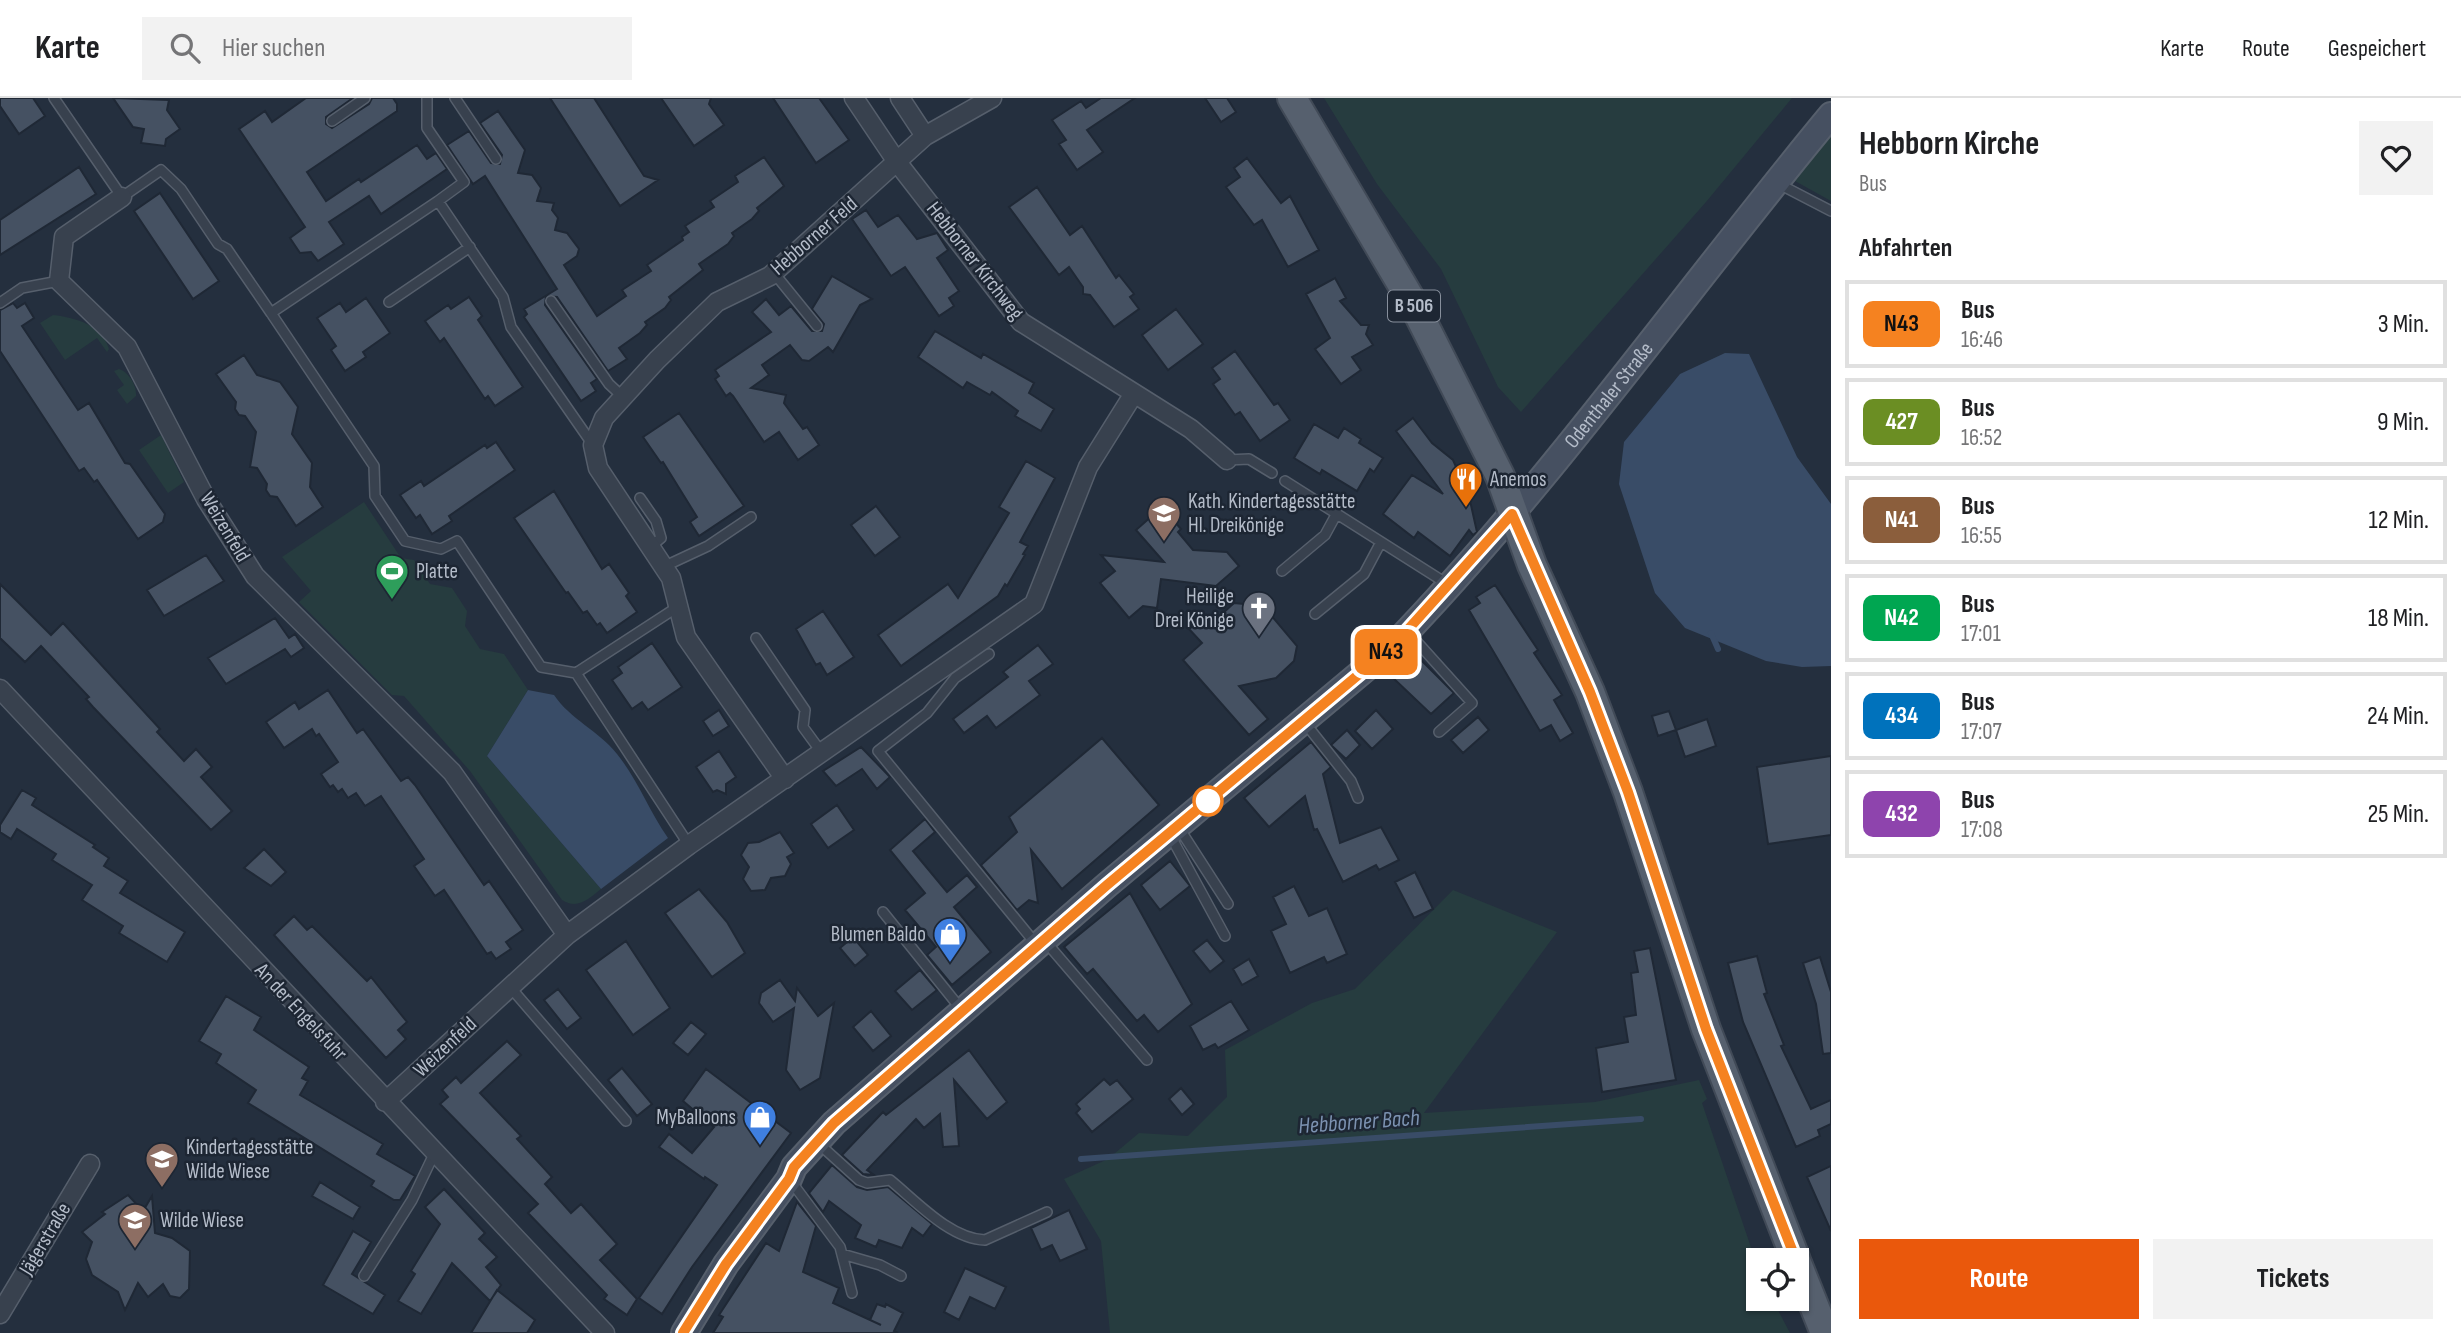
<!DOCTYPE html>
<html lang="de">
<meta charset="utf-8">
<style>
:root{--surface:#fff;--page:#f2f2f2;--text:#202124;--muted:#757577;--line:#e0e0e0;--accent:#ea580c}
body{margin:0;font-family:"Sofia Sans Condensed",sans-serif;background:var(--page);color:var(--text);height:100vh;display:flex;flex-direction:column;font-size:26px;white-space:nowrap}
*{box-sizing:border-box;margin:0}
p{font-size:23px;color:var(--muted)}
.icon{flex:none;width:38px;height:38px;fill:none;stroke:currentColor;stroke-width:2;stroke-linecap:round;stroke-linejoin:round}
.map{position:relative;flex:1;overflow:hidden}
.drawer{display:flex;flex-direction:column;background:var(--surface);width:630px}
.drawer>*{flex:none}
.badge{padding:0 14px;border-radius:10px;font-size:24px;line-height:46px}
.controls{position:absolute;left:1746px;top:1150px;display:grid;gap:14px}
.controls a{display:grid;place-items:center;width:63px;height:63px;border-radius:0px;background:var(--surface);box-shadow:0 2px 5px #0004;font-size:35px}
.map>.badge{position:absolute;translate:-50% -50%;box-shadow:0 0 0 4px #fff}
h2{padding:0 28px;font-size:26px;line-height:63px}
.round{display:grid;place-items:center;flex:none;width:74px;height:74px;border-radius:0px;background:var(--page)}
.head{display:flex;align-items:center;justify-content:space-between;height:119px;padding:0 28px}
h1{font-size:33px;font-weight:700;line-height:52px}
.button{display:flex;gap:14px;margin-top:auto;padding:14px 28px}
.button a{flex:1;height:80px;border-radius:0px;background:var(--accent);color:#fff;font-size:28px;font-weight:700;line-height:80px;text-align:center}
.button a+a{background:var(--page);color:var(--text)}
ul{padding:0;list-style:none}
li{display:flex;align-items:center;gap:21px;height:88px;margin:0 14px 10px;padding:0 14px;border:4px solid var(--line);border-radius:0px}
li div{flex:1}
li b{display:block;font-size:26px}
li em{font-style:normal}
li .badge{min-width:77px;font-weight:700;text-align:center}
header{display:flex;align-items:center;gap:42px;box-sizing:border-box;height:98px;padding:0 35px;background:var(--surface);border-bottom:2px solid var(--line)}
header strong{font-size:33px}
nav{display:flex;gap:38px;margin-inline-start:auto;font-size:24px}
.search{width:490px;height:63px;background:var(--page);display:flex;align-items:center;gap:18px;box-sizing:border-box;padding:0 24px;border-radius:0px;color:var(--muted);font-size:26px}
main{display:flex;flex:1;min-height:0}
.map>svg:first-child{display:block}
</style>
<header>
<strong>Karte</strong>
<div class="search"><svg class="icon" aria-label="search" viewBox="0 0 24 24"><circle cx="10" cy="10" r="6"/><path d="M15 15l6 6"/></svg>Hier suchen</div>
<nav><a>Karte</a><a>Route</a><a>Gespeichert</a></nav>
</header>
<main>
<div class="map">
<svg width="1831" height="1235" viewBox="0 0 1831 1235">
<rect width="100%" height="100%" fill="#242f3e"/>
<path fill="#263c3f" d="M1324 0H1792L1706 104 1521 314 1498 289 1441 171 1377 86Z
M1831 37V103L1795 83Z
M53 217C77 220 102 227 109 251L107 254 97 240 65 262 40 225Z
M119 271C129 274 137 288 136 298L127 306 117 292 124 287 114 273Z
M161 337 184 384 168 395 139 352Z
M364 404 401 460 414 462 430 486 452 490 467 513 465 528 480 551 504 556 528 592 487 658 601 791C588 801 578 812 562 802L470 673 404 598 392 597 299 504 311 493 282 459Z
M1453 792 1557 834 1424 1015 1595 1004 1699 982 1707 1001 1702 1005 1759 1173V1200L1772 1201 1790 1235H1110L1101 1143 1064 1081 1108 1061 1139 1035 1188 1038 1227 999 1225 952 1312 905 1355 891Z"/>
<path fill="#394c67" d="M1725 255 1749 256 1797 359 1831 406V568L1802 569 1766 563 1685 530 1655 495 1619 386 1624 344 1680 276Z
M528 592 554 597C570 621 599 633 617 656 638 682 649 713 668 740L601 791 487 658Z"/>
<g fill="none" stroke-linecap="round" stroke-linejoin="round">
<path stroke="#394c67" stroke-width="6" d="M1711 535 1718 551
M1081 1061 1641 1021"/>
</g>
<path fill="#455162" stroke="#1f2835" stroke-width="2" d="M0 0H33L45 18 19 36 0 8Z
M113 0 169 2 167 12 180 31 166 41 165 48 141 45 144 31 133 29Z
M306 0H353L326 19V26L332 30 369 6 372 0H393L397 6V13L307 74 326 103 359 81 361 84 417 47 427 61 436 55 447 71 381 116 369 98 329 124 344 146 318 163 311 154 300 155 290 140 305 129 239 31 265 13 272 24Z
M550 0H594L644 78 658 82 620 108Z
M661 0H711L709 6 724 27 694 48Z
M773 0H819L849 42 816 65Z
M1101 0H1135L1087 32 1103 54 1077 72 1059 46 1066 42 1052 22 1081 3 1086 10Z
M1205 0H1227L1236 14 1221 24Z
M498 13 525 52 518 75 532 77 541 90 537 103 554 105 552 112 558 120 555 132 567 135 579 151 577 158 564 167 597 218 626 198 622 192 651 173 647 167 683 142 682 139 689 134 685 128 714 109 710 103 738 84 735 78 764 59 784 88 757 110 759 113 752 121 732 135 734 138 728 146 699 166 703 172 669 199 671 202 665 210 645 224 647 227 640 235 619 250 627 261 608 273 557 199 546 198 545 207 597 281 591 285 596 293 581 303 524 219 527 216 524 211 557 191 485 78 473 86 447 47 469 33 491 65 500 66 502 57 480 25Z
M1247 60 1281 105 1290 98 1319 152 1288 169 1262 122 1254 127 1226 89 1240 79 1234 70Z
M79 69 96 96 0 157V122Z
M1037 89 1070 137 1082 128 1116 180 1119 177 1134 196 1130 199 1139 211 1114 229 1090 197 1083 196V189L1069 169 1059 177 1009 109Z
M160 95 219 183 193 201 134 113Z
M866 112 878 129 898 117 917 141 937 135 948 152 937 160 959 193 949 200 954 208 939 218 905 169 891 178 852 121Z
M832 178 872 201 860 207 833 254 828 249 809 263 802 262 790 247 762 267 769 277 751 290 786 297 784 305 803 331 807 329 819 347 798 362 779 334 764 344 733 298 730 295 726 298 715 281 719 278 715 272 771 234 752 214 766 201 779 217 791 208 812 233H822L824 226 812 211Z
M1335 180 1346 200 1340 203 1361 227H1369L1366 236 1373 247 1352 259 1361 272 1341 286 1315 251 1330 240 1306 196Z
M469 199 482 218 478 222 523 289 495 308 488 298 485 301 444 240 440 244 425 223 448 207 451 211Z
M366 200 390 235 363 254 366 259 345 273 331 252 336 248 317 220 340 205 346 214Z
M13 205 17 210 25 205 34 220 22 228 78 312 89 305 125 365 130 366 165 416 163 424 138 441 97 382 94 384 84 370 79 373 0 253V212Z
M1176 211 1203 246 1168 272 1142 237Z
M935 233 981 260 983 256 1034 285 1029 295 1054 311 1041 333 1015 318 1018 313 992 294 990 297 967 284 963 290 918 259Z
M1235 253 1274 307 1278 305 1290 322 1260 343 1240 314 1235 317 1213 286 1220 281 1212 270Z
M244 257 257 277 280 284 298 309 292 336 312 365 310 389 323 409 296 428 277 399 270 398 266 392 267 386 257 370 250 369 256 334 245 318 239 317 235 311 236 304 216 276Z
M679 315 744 408 699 438 690 424 697 419 663 364 661 365 643 339Z
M1413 320 1432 345 1453 362 1469 398 1477 434 1473 437 1469 432 1450 458 1418 434 1414 440 1383 416 1412 377 1443 396 1396 333Z
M1314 326 1338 340 1344 330 1361 341 1359 345 1383 360 1374 374 1370 371 1357 393 1322 372 1320 376 1294 360Z
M496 344 515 372 449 418 452 423 432 436 420 417 416 420 400 397 421 383 424 388 485 347 487 350Z
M1026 363 1055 380 1020 444 1028 448 1023 456 1025 457 1007 488 1005 486 998 498 901 568 878 537 948 486 958 500 1009 415 999 409Z
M554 393 602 471 609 466 629 495 626 498 637 514 607 535 600 525 597 527 587 513 583 515 568 494 566 495 514 420Z
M876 408 900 439 875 458 851 427Z
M1162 409 1181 431 1178 434 1193 452 1227 454 1239 468 1216 488 1161 481 1157 510 1143 508 1129 520 1100 485 1115 473 1101 457 1164 464 1136 432Z
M206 457 224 483 164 518 147 492Z
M0 486 51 537 63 525 160 631 157 634 184 663 196 651 212 669 201 679 232 713 211 732 93 609 86 601 89 599 41 548 25 564 0 540Z
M1495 487 1538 552 1534 555 1562 597 1554 602 1573 635 1560 643 1551 627 1540 633 1469 512 1480 505 1476 499Z
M1254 497 1297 548 1294 563 1276 580 1239 588 1268 621 1249 637 1183 562 1202 545 1189 531 1204 518 1211 526 1234 505 1244 506Z
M823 513 854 559 827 577 820 565 816 567 796 531Z
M275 520 289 540 295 536 304 550 291 559 285 551 226 586 208 560Z
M652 545 682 589 648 612 642 604 632 611 612 582 622 575 618 569Z
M1038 547 1053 566 1029 583 1040 597 996 630 987 618 964 635 953 621 1008 579 1003 574Z
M1415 556 1454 595 1431 616 1391 578Z
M328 592 357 635 363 631 401 683 408 679 415 687 484 787 489 783 523 832 506 844 511 851 496 861 491 854 487 856 444 792 435 798 414 768 424 761 381 698 365 708 356 695 348 700 342 691 338 694 333 687 330 689 321 676 338 664 319 636 316 638 312 631 284 650 266 624 295 604 299 611Z
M719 612 729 628 713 638 703 623Z
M1376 612 1393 631 1372 651 1355 633Z
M1669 613 1676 632 1658 638 1652 618Z
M1478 619 1489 632 1463 655 1451 642Z
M1707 621 1716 648 1685 659 1676 632Z
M1347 632 1360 647 1346 661 1331 647Z
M1102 640 1159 707 1062 791 1031 752 1038 805 1029 802 1017 812 981 767 1017 734 1009 719Z
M1311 644 1331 669 1323 676 1340 745 1381 729 1399 762 1379 772 1376 767 1343 784 1317 731 1314 732 1305 698 1269 729 1244 700Z
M861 649 890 679 877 691 862 671 836 688 823 673Z
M719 653 736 679 726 686V696L717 692 713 694 696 669Z
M1831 658V737L1768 746 1757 669Z
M22 692 36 700 32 707 95 747 93 749 109 760 104 768 128 783 120 795 185 834 167 864 119 835 123 828 82 802 92 787 52 762 56 756 17 731 11 741 0 734V727Z
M837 707 854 732 828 750 811 726Z
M925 721 935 734 913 753 947 794 967 777 977 789 954 809 991 854 952 887 927 857 936 849 905 812 925 795 890 752Z
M780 734 794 755 787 759 791 766 785 778 771 780 765 792 751 793 743 781 749 769 741 757 748 745 759 744Z
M264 751 286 774 271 788 244 770Z
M1170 763 1190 788 1160 812 1141 787Z
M1415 774 1433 811 1414 820 1395 784Z
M1294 788 1309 818 1327 810 1347 856 1327 865 1324 859 1290 875 1271 833 1286 826 1273 799Z
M699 791 727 824 745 855 712 879 665 815Z
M1130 795 1192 906 1158 934 1144 917 1137 923 1093 871 1087 876 1064 849Z
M294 818 307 832 312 828 367 883 371 879 407 924 398 932 406 941 386 960 274 837Z
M853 839 868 857 855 868 840 850Z
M1207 842 1224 863 1210 874 1193 853Z
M626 843 670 910 633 937 586 872Z
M1650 850 1676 982 1602 994 1596 950 1628 944 1624 919 1636 917 1631 875 1638 874 1634 853Z
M1757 858 1767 895 1764 896 1784 947 1781 948 1811 1011 1831 1002V1026L1818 1032 1820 1038 1796 1049 1743 924 1728 865Z
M1820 859 1831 894V955L1823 956 1816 906 1803 865Z
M1249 861 1258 878 1242 887 1233 871Z
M920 872 937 892 912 912 895 893Z
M780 882 795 903 797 890 818 918 834 905 820 980 800 992 786 972 794 910 773 924 759 905 761 895Z
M558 891 581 920 567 931 544 902Z
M226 898 261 919 254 932 309 969 302 980 308 983 300 997 383 1046 377 1056 415 1078 400 1102H394L371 1088 374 1083 248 1005 256 992 216 965 221 956 199 943Z
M1231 903 1249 932 1218 950 1215 946 1203 952 1190 928Z
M871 913 891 938 873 953 853 929Z
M691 924 706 936 688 957 673 945Z
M507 943 521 957 480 995 521 1038 517 1041 552 1079 545 1086 571 1115 581 1106 617 1146 600 1162 637 1201 627 1217 604 1201 607 1197 528 1115 538 1106 440 1006 448 999 442 992 456 979 461 985Z
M969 952 1007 1004 987 1021 954 982 959 1048 943 1049 940 1016 924 1030 916 1021 867 1072 874 1077 863 1076 842 1057 883 1014 886 1017Z
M622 970 652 1006 637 1018 608 982Z
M706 971 791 1035 692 1169 662 1216 639 1200 717 1087 705 1079 704 1081 659 1049 669 1036 692 1055 714 1029 683 1003Z
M1104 981 1110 987 1117 982 1133 1001 1092 1034 1076 1015 1080 1011 1076 1006Z
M1181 990 1194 1006 1182 1017 1169 1001Z
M832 1067 857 1089 867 1092 888 1089 932 1126 923 1138 912 1130 902 1150 879 1142 876 1149 855 1140 861 1127 829 1103 823 1114 809 1095Z
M1831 1068V1133L1807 1079Z
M320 1084 360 1109 353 1121 312 1098Z
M444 1091 485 1135 479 1141 497 1159 486 1169 501 1187 490 1203 452 1165 421 1216 398 1203 415 1176 411 1173 440 1126 425 1109Z
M128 1097 143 1113 152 1098 155 1135 172 1140 190 1153 189 1191 180 1200 170 1198 163 1186 148 1199 138 1185 125 1212 118 1194 92 1177 86 1161 92 1144 82 1134 105 1116 102 1114Z
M797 1104 816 1128 803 1174 839 1190 833 1205 881 1227 870 1222 877 1206 885 1209 886 1206 903 1215 894 1233 898 1235H713L723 1219 719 1217 766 1145 779 1153Z
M1069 1112 1087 1151 1060 1163 1052 1147 1041 1152 1031 1130Z
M353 1133 371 1144 352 1176 385 1197 373 1216 323 1187Z
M965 1170 1006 1189 995 1211 970 1199 959 1222 944 1214Z
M497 1192 535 1222 527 1235H471Z"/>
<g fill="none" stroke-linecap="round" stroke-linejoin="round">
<defs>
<path id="lane" d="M54 0 122 99 161 72 181 91 218 146 227 151 271 215 438 103
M427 0V30L464 84 438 103 503 199 511 229 593 347
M455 0 496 61
M332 23 365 0
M1777 85 1831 113
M774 175 817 228
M551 203 609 286 623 299
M389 204 470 149
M0 205 22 190 59 183
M271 215 374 368 375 398 405 443 441 451 457 443 541 569 576 575 689 747
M1227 362 1249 361 1272 375
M1285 383 1449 487
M640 400 656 423 661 440 650 449
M663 469 708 448 751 419
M1282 473 1325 437 1337 415
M1315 516 1364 476 1381 444
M1409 535 1472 605 1439 634
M756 540 805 612 803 629 822 655
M989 556 955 580 927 615 878 653 1036 846
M576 575 679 508
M1305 625 1351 683 1358 700
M1179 730 1228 806
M1170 737 1225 838
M883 814 961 911
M1045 843 1147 962
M510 889 626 1023
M818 1045 859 1082 867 1085 890 1082C916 1103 950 1141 985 1142L1047 1114
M790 1082 840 1149 852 1195
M842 1156 880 1167 901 1178
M364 1178 412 1102 434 1056"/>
<path id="street" d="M854 0 897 64 1021 224 1191 331 1227 362
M900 0 925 38
M122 99 64 139 59 183 127 249 206 401 255 478 452 674 567 837 385 1004
M0 591 605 1235
M785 681 686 539 671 480 598 370 593 347 604 320 657 262 717 204 770 178 925 38 992 0
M567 837 689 747 1034 506 1088 369 1133 297
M0 1216 90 1066"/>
<g id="secondary">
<path id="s1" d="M684 1235 726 1166 789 1081 794 1069 834 1025 1107 787 1394 547C1553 382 1685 193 1831 17"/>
</g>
<path id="primary" d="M1292 0 1414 207 1500 378 1532 467 1590 594 1628 694 1706 931 1796 1162
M1797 1165 1825 1235"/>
</defs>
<use href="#lane" stroke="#565f6c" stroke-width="12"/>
<use href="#street" stroke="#565f6c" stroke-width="21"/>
<use href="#secondary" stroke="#565f6c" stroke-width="28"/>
<use href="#primary" stroke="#414a57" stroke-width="32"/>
<use href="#lane" stroke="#38414e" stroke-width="9"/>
<use href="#street" stroke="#38414e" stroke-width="18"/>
<use href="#secondary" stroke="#465061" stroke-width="24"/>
<use href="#primary" stroke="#56606e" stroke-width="28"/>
</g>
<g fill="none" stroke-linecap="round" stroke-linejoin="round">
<defs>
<path id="line" d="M683 1235 726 1166 789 1081 794 1069 834 1025 1107 787 1394 547 1512 416 1590 594 1628 694 1706 931 1796 1162"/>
</defs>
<use href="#line" stroke="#fff" stroke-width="16"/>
<use href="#line" stroke="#f58220" stroke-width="10"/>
</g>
<defs>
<symbol id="restaurant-pin" viewBox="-11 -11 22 30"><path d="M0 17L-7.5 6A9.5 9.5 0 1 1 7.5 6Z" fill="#e8710a" stroke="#1d2633"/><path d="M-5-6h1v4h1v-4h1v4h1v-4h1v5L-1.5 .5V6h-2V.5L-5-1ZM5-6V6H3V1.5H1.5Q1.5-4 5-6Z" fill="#fff"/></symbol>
<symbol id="school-pin" viewBox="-11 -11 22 30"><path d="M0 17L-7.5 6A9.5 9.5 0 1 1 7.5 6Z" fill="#8d6e63" stroke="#1d2633"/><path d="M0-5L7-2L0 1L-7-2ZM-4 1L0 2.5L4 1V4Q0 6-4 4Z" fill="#fff"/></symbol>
<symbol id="stadium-pin" viewBox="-11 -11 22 30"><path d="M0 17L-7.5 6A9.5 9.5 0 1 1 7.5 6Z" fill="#2e9e5b" stroke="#1d2633"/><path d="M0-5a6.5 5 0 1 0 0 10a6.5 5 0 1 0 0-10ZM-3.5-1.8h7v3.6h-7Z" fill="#fff"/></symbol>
<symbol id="church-pin" viewBox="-11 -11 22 30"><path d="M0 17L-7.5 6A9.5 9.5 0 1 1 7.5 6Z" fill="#6b7280" stroke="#1d2633"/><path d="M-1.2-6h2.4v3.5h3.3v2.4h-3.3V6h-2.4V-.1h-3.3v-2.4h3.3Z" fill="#fff"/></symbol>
<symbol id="shop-pin" viewBox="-11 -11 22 30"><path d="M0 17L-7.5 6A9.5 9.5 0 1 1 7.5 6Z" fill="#3f7fe0" stroke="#1d2633"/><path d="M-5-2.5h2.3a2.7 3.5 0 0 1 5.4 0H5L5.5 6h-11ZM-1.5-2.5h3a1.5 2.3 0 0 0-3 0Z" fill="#fff"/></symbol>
</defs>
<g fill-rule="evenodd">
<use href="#restaurant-pin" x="1447" y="362" width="38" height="52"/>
<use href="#school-pin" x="1145" y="396" width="38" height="52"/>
<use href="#stadium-pin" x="373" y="454" width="38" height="52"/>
<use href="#church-pin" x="1240" y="491" width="38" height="52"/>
<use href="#shop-pin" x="931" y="817" width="38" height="52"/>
<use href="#shop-pin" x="741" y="1000" width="38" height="52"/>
<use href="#school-pin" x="143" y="1042" width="38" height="52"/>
<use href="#school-pin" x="116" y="1103" width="38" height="52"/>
</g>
<circle fill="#fff" stroke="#f58220" stroke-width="3.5" cx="1208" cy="703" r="14"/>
<g text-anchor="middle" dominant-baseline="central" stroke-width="5" stroke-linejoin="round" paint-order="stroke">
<rect fill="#1d2633" stroke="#878f9c" stroke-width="2" x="1388" y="192.5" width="52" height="31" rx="5"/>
<g font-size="19" font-weight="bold" fill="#b4bcc9">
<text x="1414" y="208">B 506</text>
</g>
<g font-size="21" fill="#b4bcc9" stroke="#1d2633">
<text transform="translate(814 138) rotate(-41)">Hebborner Feld</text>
<text transform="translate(975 163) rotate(52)">Hebborner Kirchweg</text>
<text stroke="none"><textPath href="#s1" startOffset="1325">Odenthaler Straße</textPath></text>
<text transform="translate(225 429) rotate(59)">Weizenfeld</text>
<text transform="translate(301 914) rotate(47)">An der Engelsfuhr</text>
<text transform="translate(445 949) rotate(-43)">Weizenfeld</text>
<text transform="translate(45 1141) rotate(-59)">Jägerstraße</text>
</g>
<g font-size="21" fill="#b4bcc9" stroke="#1d2633" text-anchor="start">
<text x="1490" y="381">Anemos</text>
<text x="1188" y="403">Kath. Kindertagesstätte<tspan x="1188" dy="24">Hl. Dreikönige</tspan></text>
<text x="416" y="473">Platte</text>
<text x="1234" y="498" text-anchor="end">Heilige<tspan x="1234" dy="24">Drei Könige</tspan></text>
<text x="926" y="836" text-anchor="end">Blumen Baldo</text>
<text x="736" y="1019" text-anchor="end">MyBalloons</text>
<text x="186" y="1049">Kindertagesstätte<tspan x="186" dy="24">Wilde Wiese</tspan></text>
<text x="160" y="1122">Wilde Wiese</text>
</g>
<g font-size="23" font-style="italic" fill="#7c92b1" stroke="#1d2633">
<text transform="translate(1359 1024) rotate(-4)">Hebborner Bach</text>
</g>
</g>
</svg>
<div class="controls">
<a><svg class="icon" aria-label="locate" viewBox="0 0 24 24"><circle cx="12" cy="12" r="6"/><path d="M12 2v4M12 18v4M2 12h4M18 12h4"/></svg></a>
</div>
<b class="badge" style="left:1386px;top:554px;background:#f58220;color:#111">N43</b>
</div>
<section class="drawer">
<div class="head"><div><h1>Hebborn Kirche</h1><p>Bus</p></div><a class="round"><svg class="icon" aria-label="heart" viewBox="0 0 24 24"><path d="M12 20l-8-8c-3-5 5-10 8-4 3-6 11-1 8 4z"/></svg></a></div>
<h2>Abfahrten</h2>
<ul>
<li><span class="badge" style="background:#f58220;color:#111">N43</span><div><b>Bus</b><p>16:46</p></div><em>3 Min.</em></li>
<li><span class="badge" style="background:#6b8e23;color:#fff">427</span><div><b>Bus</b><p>16:52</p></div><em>9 Min.</em></li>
<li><span class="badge" style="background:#8b5e3c;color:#fff">N41</span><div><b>Bus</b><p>16:55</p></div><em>12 Min.</em></li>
<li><span class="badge" style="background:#00a651;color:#fff">N42</span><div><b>Bus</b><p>17:01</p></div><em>18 Min.</em></li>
<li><span class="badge" style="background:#0072bc;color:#fff">434</span><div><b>Bus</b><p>17:07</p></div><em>24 Min.</em></li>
<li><span class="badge" style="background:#8e44ad;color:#fff">432</span><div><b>Bus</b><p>17:08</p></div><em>25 Min.</em></li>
</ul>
<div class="button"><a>Route</a><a>Tickets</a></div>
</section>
</main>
